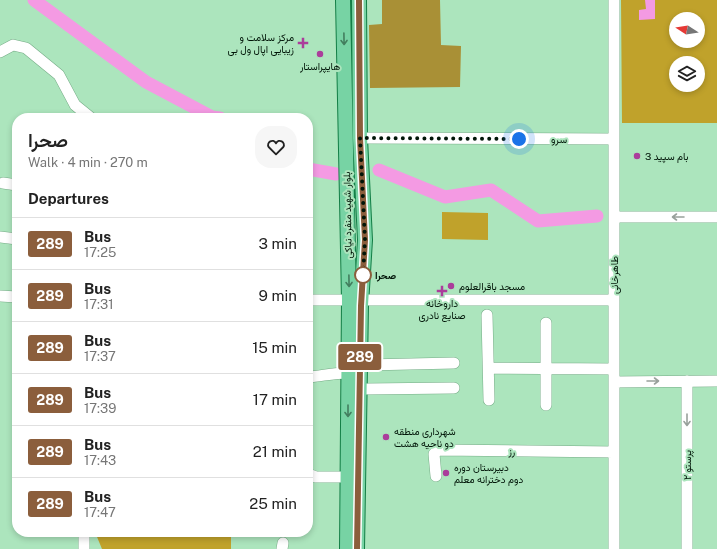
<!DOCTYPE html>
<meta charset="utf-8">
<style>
:root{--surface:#fff;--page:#f6f6f6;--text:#222;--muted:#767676;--line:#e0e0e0}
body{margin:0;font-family:"Public Sans",Vazirmatn,sans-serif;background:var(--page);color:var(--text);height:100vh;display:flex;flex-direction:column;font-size:15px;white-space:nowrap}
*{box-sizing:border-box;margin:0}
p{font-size:13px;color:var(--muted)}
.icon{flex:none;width:22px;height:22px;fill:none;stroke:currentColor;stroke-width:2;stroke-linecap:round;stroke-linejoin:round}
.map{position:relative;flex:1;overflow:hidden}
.side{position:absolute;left:12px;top:113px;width:301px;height:424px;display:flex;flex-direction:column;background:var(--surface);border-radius:16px;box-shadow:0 2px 6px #0003}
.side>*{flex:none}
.badge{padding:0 8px;border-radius:3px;font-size:14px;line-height:26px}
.needle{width:26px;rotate:282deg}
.fabs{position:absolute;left:669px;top:12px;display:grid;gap:8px}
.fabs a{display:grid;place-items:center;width:36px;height:36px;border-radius:50%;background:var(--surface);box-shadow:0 2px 6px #0003;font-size:20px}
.you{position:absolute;width:20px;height:20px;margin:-10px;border:3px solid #fff;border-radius:50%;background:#1a73e8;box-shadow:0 0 0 6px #1a73e833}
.map>.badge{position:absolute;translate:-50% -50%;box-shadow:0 0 0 2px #fff}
h2{padding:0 16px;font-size:15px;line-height:36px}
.round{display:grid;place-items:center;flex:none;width:42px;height:42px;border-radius:16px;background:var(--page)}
.head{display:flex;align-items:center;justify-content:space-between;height:68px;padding:0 16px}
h1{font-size:19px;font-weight:600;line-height:30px}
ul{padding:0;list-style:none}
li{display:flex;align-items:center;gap:12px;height:52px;padding:0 16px;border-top:1px solid var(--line)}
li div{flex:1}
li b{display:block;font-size:15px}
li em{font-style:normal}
li .badge{min-width:44px;font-weight:700;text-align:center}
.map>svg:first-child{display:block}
</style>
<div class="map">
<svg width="717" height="549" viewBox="0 0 717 549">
<rect width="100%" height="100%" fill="#ace5bd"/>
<path fill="#c0a22b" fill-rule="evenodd" d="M621 0H717V123H622ZM676 19H698V41H676ZM676 63H698V85H676Z
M442 212 488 213V240L442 239Z
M95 532 162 535 169 532 231 533V549H102Z"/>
<path fill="#a99036" d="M369 0H440L441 45 461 46 460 87 370 88 369 25 382 24V0Z"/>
<path fill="#f49ae3" d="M645 0H655V19L639 20V10L646 9Z"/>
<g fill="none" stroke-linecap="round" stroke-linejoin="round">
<path stroke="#f49ae3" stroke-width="13" d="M34 0 146 82 212 117 220 118
M308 169 336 174
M379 170 445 197 491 190 538 221 597 216"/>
<defs>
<path id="minor" d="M0 52 13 45 26 48 59 75 75 105 91 118
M360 138 614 139
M3 183 17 185
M614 217H717
M0 237 17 239
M0 296 17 297
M308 300H349
M362 300H614
M487 315 489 400
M367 365 454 363
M489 368 614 369
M308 377C322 376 333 373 348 373
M614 382 717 381
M366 389 454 388
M546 405V323
M308 474 316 477H348
M436 476 434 454 438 450 614 452
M84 549V532
M282 549 283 543
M614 549V0
M687 549V381"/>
<path id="major" d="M343 0 349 300 347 549
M357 549 361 305 365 240 360 138 359 0"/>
</defs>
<use href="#minor" stroke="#75ac86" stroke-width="12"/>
<use href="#major" stroke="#137e46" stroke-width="16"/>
<use href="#minor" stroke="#fff" stroke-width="11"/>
<use href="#major" stroke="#77d3a4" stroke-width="14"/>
</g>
<defs><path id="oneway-shaft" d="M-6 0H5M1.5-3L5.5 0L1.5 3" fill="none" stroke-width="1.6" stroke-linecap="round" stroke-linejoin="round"/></defs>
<g stroke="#427e5e">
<use href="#oneway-shaft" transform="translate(344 39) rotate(89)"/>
<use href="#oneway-shaft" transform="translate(349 281) rotate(89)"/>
<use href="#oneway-shaft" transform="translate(348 411) rotate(90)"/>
</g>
<g stroke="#99a19c">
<use href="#oneway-shaft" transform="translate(678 217) rotate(-180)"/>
<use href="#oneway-shaft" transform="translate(653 381)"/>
<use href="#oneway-shaft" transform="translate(687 420) rotate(90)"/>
</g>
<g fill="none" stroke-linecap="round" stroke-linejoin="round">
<defs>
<path id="line" d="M357 549 361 306 365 240 360 138 359 0"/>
</defs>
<use href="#line" stroke="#fff" stroke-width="9"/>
<use href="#line" stroke="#8b5e3c" stroke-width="6"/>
<path stroke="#011508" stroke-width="4" stroke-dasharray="0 7.2" d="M363 275 365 240 360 138 519 139"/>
</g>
<g fill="#ab3d9b" stroke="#ace5bd" stroke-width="1.5">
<path d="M301 37h4v4h4v4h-4v4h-4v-4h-4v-4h4z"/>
<circle cx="320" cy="54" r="4"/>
<circle cx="637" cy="156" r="4"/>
<circle cx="451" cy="286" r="4"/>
<path d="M440 285h4v4h4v4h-4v4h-4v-4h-4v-4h4z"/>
<circle cx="386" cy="437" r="4"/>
<circle cx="446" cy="473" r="4"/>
</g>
<circle fill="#fff" stroke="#8b5e3c" stroke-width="2" cx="363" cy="275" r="8"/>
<g text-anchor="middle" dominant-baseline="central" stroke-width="4" stroke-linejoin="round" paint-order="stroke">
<g font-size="10" fill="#011508" stroke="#ace5bd" text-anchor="start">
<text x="294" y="37" text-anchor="end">مرکز سلامت و<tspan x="294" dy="12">زیبایی اپال ول بی</tspan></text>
<text x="320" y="66" text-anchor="middle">هایپراستار</text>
<text x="645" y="156">بام سپید 3</text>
<text x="459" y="286">مسجد باقرالعلوم</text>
<text x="442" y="303" text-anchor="middle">داروخانه<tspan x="442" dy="12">صنایع نادری</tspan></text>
<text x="394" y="431">شهرداری منطقه<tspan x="394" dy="12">دو ناحیه هشت</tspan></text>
<text x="454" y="467">دبیرستان دوره<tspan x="454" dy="12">دوم دخترانه معلم</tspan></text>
</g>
<g font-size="10" fill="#011508" stroke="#ace5bd">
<text x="559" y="139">سرو</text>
<text transform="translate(347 215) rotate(-91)">بلوار شهید منفرد نیاکی</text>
<text transform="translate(614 275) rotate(-90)">طاهرخانی</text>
<text transform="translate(512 451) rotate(1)">رز</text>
<text transform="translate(687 465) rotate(-90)">پرستو ۲</text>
</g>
<g font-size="10" font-weight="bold" fill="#011508" stroke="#ace5bd" text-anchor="start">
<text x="375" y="275">صحرا</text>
</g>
</g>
</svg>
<div class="fabs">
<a><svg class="needle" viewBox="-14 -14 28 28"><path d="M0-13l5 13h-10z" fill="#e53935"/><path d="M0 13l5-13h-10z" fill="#767676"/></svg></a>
<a><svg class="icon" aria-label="layers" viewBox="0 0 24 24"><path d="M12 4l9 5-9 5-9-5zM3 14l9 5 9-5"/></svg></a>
</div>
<div class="you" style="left:519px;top:139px"></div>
<b class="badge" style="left:360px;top:357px;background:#8b5e3c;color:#fff">289</b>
<section class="side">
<div class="head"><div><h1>صحرا</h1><p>Walk · 4 min · 270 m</p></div><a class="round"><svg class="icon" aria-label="heart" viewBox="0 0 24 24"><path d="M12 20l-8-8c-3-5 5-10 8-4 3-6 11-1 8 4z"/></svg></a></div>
<h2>Departures</h2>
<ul>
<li><span class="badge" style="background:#8b5e3c;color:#fff">289</span><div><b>Bus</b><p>17:25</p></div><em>3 min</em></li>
<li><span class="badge" style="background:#8b5e3c;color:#fff">289</span><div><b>Bus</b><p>17:31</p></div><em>9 min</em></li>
<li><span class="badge" style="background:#8b5e3c;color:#fff">289</span><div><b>Bus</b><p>17:37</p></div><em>15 min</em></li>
<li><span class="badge" style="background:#8b5e3c;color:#fff">289</span><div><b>Bus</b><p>17:39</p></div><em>17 min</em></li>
<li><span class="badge" style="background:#8b5e3c;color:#fff">289</span><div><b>Bus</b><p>17:43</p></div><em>21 min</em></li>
<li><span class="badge" style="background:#8b5e3c;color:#fff">289</span><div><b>Bus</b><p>17:47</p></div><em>25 min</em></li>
</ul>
</section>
</div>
